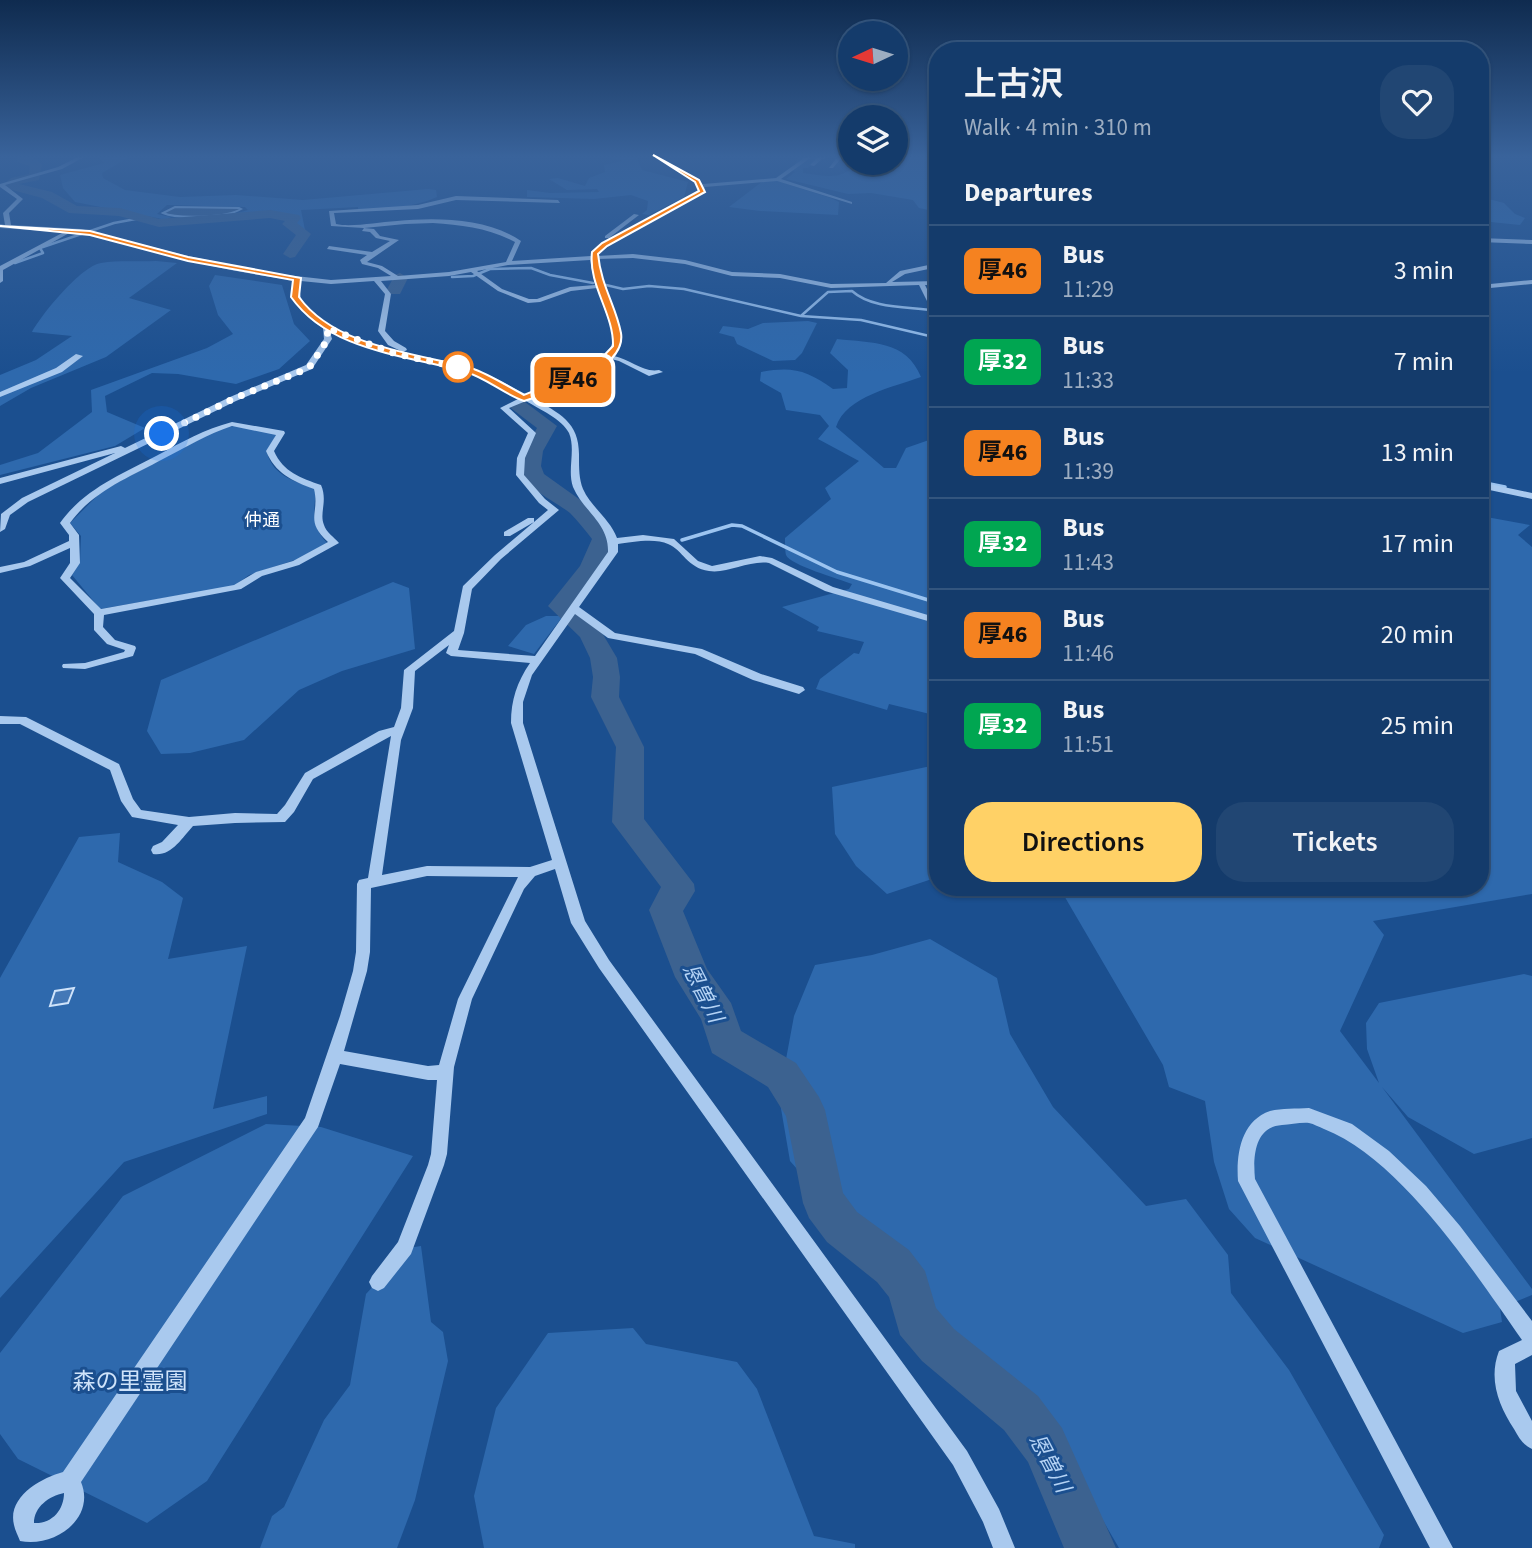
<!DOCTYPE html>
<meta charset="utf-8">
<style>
:root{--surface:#143b6b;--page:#214673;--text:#f1f3f6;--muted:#9dadc1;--line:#33557e;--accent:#ffd166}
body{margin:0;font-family:"Source Sans 3","Noto Sans JP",sans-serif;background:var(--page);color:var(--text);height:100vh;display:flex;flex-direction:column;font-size:26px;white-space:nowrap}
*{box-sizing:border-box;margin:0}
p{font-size:23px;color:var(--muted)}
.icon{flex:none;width:38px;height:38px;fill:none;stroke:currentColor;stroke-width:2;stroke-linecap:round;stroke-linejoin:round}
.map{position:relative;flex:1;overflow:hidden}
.side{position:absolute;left:929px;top:42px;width:560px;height:854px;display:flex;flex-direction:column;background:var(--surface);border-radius:28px;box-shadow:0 2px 5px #0004,0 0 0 2px var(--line)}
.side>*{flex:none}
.badge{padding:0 14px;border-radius:10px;font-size:24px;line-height:46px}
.needle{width:46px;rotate:266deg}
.tools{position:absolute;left:838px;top:21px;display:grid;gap:14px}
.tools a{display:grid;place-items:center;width:70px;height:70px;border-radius:50%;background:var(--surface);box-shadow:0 2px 5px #0004,0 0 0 2px var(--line);font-size:35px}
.you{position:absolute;width:35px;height:35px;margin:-18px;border:5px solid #fff;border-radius:50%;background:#1a73e8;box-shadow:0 0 0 10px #1a73e833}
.map>.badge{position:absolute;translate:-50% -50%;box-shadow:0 0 0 4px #fff}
h2{padding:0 35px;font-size:26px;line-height:63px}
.round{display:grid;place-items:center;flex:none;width:74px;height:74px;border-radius:28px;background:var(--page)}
.summary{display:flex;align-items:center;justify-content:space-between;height:119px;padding:0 35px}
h1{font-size:33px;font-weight:600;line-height:52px}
.cta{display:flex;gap:14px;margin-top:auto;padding:14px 35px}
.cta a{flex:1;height:80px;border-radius:28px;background:var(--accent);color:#111;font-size:28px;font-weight:600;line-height:80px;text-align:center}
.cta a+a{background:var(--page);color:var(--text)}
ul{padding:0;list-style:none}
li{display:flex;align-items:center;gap:21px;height:91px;padding:0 35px;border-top:2px solid var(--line)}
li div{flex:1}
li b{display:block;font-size:26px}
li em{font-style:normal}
li .badge{min-width:77px;font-weight:700;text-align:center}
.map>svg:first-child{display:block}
</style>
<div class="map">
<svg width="1532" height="1548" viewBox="0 0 1532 1548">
<rect width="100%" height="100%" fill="#1b4f8f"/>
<path fill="#2e69ad" d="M97 156H131L102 173 103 178 125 190 180 197 236 195 303 200 428 189 436 190 437 197C413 208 383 209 358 210V207L301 210 305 230 299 232 282 214 227 216 248 210 245 207 167 205 157 214 171 217 167 220 75 202 63 188 60 175 104 163Z
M590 156H636L642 170 688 182 684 197 649 215 642 214 647 210 648 201 631 195 594 199 527 197V190L550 193 599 192 597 189 567 190 549 179 558 178 585 186 589 178 605 172 604 165 622 161 619 159Z
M799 156H826L819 158 808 168H803V173C826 176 842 181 857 163H896V156H938V212L919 208 913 200 871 193 848 194 786 179 795 172 792 171Z
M774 180 831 198 839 202 838 215 760 211 729 207 763 181Z
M1481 197 1504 203 1515 214 1525 218 1520 225 1481 221Z
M156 261 177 263 129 298 171 310 106 357 31 388 0 406V375L36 360 72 336 32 332C42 314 81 266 101 263 119 260 138 262 156 261Z
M215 275 282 285 294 324 310 341 279 369 236 384 178 374 152 373 105 396 107 412 145 428 115 446 0 475V465L38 453 92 412 91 390 207 348 233 334 218 315 209 286Z
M808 321 817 323 802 353 795 360 773 361 737 344 734 337 719 333 723 326 748 329 763 323Z
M837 339C872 343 906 340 921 377 894 387 846 396 836 427L884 468H896L906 448 929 440 938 441V716L889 704 887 710 816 689 820 679 854 653 859 654 864 642 817 631 819 627 782 607 849 589 852 584C839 579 790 565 786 555 785 551 785 543 785 538L831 499 825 488 859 461 818 439 829 426 820 415 786 410 781 393 760 381 761 372C792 366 807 370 833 389L847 388 848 370 830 353Z
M234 426 277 433 267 453C274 477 295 481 316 489 314 511 311 526 327 543L298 559 249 575 234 586 100 609 72 575 80 562 81 536 70 523 102 491 218 429Z
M1481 516 1530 525 1518 535 1532 547V894L1373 921 1384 935 1340 1031 1379 1083 1367 1049 1366 1023 1379 1003 1524 974 1532 976V1138L1474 1154 1408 1117 1382 1087 1532 1289V1295L1500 1308 1502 1322 1463 1333 1255 1238 1229 1209 1214 1162 1205 1101 1169 1087 1163 1065 1059 887H1480Z
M393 582 409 588 415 649 342 671 299 690 244 740 190 753 161 754 147 731 161 680Z
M546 616H563L534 654 508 646 526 625Z
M931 766 938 778V877L887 894 856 866 835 834 832 787Z
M120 833 118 862 162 882 183 898 168 959 247 946 213 1109 267 1096V1114L124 1162 0 1298V978L79 837Z
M930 939 997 978 1010 1034 1053 1107 1146 1206 1186 1199 1228 1255 1231 1293 1289 1370 1384 1535 1379 1548H1119L1042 1416 967 1361 790 1161 779 1097 794 1016 815 965 872 955Z
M266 1124 321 1127 413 1156 207 1481 147 1523 18 1459 0 1434V1353L123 1196Z
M421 1246 431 1322 443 1332 448 1361 415 1500 397 1548H260L272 1516 284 1507 324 1420 350 1385 366 1294 408 1248Z
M633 1328 646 1344 737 1362 757 1389 814 1536 855 1544V1548H484L474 1496 496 1408 548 1333Z"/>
<path fill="#3c6290" stroke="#9cc4f0" stroke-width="2" d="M175 207 239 208 241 209C227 218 177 219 163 213Z"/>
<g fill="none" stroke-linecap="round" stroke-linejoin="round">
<path stroke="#9cc4f0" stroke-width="2.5" d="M15 263 43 253 40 248 114 223 141 218
M452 277 473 276 490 269 531 268 550 275 593 283
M606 285 623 289 649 286 684 289 801 316 861 320 938 338
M802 315 828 292 852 291C873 310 912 306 938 311"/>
<path stroke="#9cc4f0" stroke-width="3.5" d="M1480 482 1505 487
M682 540 732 525 742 526 837 572 938 603"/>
<path fill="#3c6290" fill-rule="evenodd" d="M17 156H31L42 164 39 180 19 184 52 192 77 206 120 208 159 219 270 210 299 215 301 218 297 223 311 234 295 257 290 258 283 254 296 235 282 224 285 221 270 218 159 227 119 216 69 213 42 198 5 188 3 185 11 178 29 174 30 166 17 162Z
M400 273 408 278 400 294H388L386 291 395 275Z
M518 400 525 402 557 426 543 451 541 466 544 474 586 504 614 539 604 567 574 605 598 626 617 658 620 677 619 697 644 747V819L694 884 695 891 683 911 707 969 731 1003 741 1031 796 1063 819 1097 825 1110 843 1193 857 1212 909 1250 925 1271 936 1308 954 1329 1038 1396 1062 1428 1116 1548H1064L1028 1462 1004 1430 922 1361 900 1335 889 1297 877 1282 827 1242 809 1218 803 1203 786 1116 768 1087 712 1053 701 1019 675 977 649 910 661 887 612 822 616 747 591 697 593 677 590 658 580 637 548 606 580 566 592 539C585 530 578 521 570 513 550 497 512 485 523 452 525 443 533 436 537 428L508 406Z"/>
</g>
<path fill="#4478b7" stroke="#cfe3fa" stroke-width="2" d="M74 988 68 1003 50 1006 55 991Z"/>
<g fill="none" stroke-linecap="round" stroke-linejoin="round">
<path fill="#a9c9ee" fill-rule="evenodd" d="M80 156H86L62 169 5 185 23 199 9 213 11 225 81 229 188 256 269 273 331 280 391 276 378 268 362 264 360 260 367 255 327 249 329 246 372 252 390 241 376 238 370 232 362 231 364 228 331 226 329 211 418 205 456 196 558 200 560 203 456 200 418 209 334 213 336 224 342 225C361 226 379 222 397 221 436 217 488 218 521 241L512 261 591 256 592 253 603 244 699 191V186L695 182 653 156H659L703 184 776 178 807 156H813L781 179 852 202V204L777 181 705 187 704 193 607 246 597 256 633 254 685 260 732 272 780 274 831 284 886 283 900 271 938 263V267L905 274 892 282 938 281V285H925L932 299 938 302V306L927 301 919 285 831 288 780 278 732 276 685 264 633 258 596 259 599 275 620 333 621 341 614 356C630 359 643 373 659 370L663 372 649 376 619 361 611 359 589 375 533 398C560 414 580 422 579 457 579 468 579 479 583 489 591 507 610 519 617 538L643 535 674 539 698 561 712 566 760 556 772 558 833 587 938 618V624L825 591 769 563C749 560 727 574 709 571 687 568 683 550 668 544 656 538 631 542 618 544V552L579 607 615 633 702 649 761 674 803 687 805 690 799 694 753 680 695 654 608 638 575 614 532 675 523 702V723L585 921 609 960 967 1451 999 1509 1015 1548H993L983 1522 953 1465 599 968 571 923 555 869 535 876 524 889 472 999 454 1067 447 1154 444 1165 411 1254 384 1288 378 1291 372 1288 369 1282 372 1276 398 1242 428 1165 431 1154 437 1080H428L340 1064 318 1127 81 1482C96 1518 55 1548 20 1541 18 1536 15 1530 14 1525 7 1497 41 1478 63 1472L305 1118 340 1016 353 971 356 952 357 884 359 880 368 878 391 736 313 779 294 812 285 822 235 823 193 826C182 838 171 857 153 854L151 850 153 846 162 842 178 825 132 817 121 801 110 770 20 724H0V716L26 717 119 764 133 799 141 810 189 817 235 813 277 814 285 805 305 773 379 731 394 727 401 708 404 670 454 631 463 586 495 555 534 522 510 536H504V532L528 518H534V522L548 510 539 503 516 475 517 458 528 433 500 408 520 398 471 374 365 346 330 332 332 339 312 369 236 401 28 502 10 515 5 529 0 532 1 514 22 498 115 453 0 484V478L121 446 125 448 230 397 306 365 324 339 323 328C303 316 297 305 292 283L295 280C222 272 151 251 81 233L71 232 3 270V281L0 283V266L64 232 0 228V224L5 225 3 213 17 199 0 187V184L58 167ZM433 223C462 225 489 228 515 242L506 262 449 272 398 276 382 266 367 262 399 240 380 236 374 229 364 228 405 224ZM590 260 595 285 570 287 537 299H529L502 289 477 271 508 265ZM471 272 498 291 528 303 540 302 571 291 597 288 613 333C616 370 554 385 527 395 510 386 492 375 473 369 429 356 330 345 304 304 300 299 300 290 298 283L301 281 331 284 374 281 385 294 378 331 388 345 403 352 407 350 406 348 394 341 385 331 391 294 381 281 449 276ZM526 401C539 409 562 419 569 433 576 450 567 470 573 487 583 511 609 523 608 552L535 656 458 650 464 633 472 589 501 559 559 510 545 499 524 475 525 458 536 433 509 408ZM449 645 446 653 451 656 530 663C517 682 511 700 511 723L552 860 530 867 427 866 382 875 401 740 413 708 415 671ZM427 876 518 877 458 999 439 1065 428 1066 344 1051 367 971 370 952 371 888ZM64 1493C64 1510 52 1524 34 1523 34 1507 49 1496 64 1493Z
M832 156 822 159 814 166 810 165 818 157Z
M838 156H843L833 168H829Z
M634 214 639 215 609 238H605V236Z
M1480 238 1532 240V244L1480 242Z
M1532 280V284L1480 289V285Z
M76 354 83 356 62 372 0 397V392L56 368Z
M232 422 284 431 285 433 274 451C283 472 301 478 321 485 328 501 319 513 324 525 326 532 334 537 339 543L299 565 262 576 241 589 104 615 103 627 115 640 135 646 136 648 133 656 85 669 63 668 62 666 63 664 85 663 124 652 125 650 107 644 94 630V614L60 578 70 563V548L30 566 0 573V567L24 562 69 541V535L60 523C84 489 122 474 158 455 182 442 205 429 232 422ZM232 426 276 435 266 451C275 473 292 481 314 489 320 514 304 520 328 542L293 561 256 572 234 585 101 609 70 578 80 563 79 535 70 523C93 491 130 477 163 459 186 447 208 434 232 426Z
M1480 482 1532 493V499L1480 488Z
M1309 1108 1352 1124 1389 1151 1426 1186 1460 1226 1532 1321V1355L1515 1364 1516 1391 1532 1421V1449C1523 1445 1519 1438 1514 1429 1499 1406 1488 1379 1499 1351L1522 1340C1475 1273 1401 1159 1324 1129 1319 1127 1314 1124 1309 1123 1301 1122 1290 1125 1282 1125 1254 1127 1253 1158 1255 1179L1453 1548H1430L1238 1181C1236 1154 1241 1121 1270 1111 1282 1108 1296 1109 1309 1108Z"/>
</g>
<linearGradient id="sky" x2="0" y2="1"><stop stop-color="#0f2b4f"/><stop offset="0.42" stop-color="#39639b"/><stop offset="1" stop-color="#39639b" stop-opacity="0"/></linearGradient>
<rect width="1532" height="373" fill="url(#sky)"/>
<path fill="#f58220" stroke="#fff" stroke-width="2" d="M653 155 699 180 705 192 607 246 598 254C601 286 616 306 621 333 627 369 551 393 524 401 504 394 486 378 466 372 407 355 330 352 291 297L293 280 188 261 90 235 0 226 90 231 188 257 301 278 299 297C335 347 415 353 471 368 489 374 507 386 524 395L593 367 613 346C614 314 588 285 592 252L602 243 699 191 695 182Z"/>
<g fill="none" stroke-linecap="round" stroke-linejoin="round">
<path stroke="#fff" stroke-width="7" stroke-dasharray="0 12.6" d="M162 434 233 399 309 368 328 339 327 328 396 354 458 367"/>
</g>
<circle fill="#fff" stroke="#f58220" stroke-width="3.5" cx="458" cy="367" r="14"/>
<g text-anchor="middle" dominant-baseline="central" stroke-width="6" stroke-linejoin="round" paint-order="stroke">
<g font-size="18" fill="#fff" stroke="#1b4f8f">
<text x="262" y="520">仲通</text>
</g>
<g font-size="21" font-style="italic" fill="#b5d3f5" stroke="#1b4f8f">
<text transform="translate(703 993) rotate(63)">恩曽川</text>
<text transform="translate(1050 1463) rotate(62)">恩曽川</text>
</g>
<g font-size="23" fill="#cfe3fa" stroke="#1b4f8f">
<text x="130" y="1381">森の里霊園</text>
</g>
</g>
</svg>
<div class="tools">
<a><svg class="needle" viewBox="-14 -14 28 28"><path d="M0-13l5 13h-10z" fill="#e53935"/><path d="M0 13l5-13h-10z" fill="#9dadc1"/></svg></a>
<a><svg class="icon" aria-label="layers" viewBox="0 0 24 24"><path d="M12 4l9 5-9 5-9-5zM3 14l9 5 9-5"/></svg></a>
</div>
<div class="you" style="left:162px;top:434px"></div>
<b class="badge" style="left:573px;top:380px;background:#f58220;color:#111">厚46</b>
<section class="side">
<div class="summary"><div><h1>上古沢</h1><p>Walk · 4 min · 310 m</p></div><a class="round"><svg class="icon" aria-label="heart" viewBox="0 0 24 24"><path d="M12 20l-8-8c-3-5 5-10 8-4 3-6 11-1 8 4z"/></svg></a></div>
<h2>Departures</h2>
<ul>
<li><span class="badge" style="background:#f58220;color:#111">厚46</span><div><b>Bus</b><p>11:29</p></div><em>3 min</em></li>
<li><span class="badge" style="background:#00a651;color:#fff">厚32</span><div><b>Bus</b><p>11:33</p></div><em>7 min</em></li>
<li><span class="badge" style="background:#f58220;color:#111">厚46</span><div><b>Bus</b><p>11:39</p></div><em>13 min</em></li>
<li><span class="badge" style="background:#00a651;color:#fff">厚32</span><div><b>Bus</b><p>11:43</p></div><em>17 min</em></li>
<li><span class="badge" style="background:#f58220;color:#111">厚46</span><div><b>Bus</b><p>11:46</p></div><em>20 min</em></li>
<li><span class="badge" style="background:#00a651;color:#fff">厚32</span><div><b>Bus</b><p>11:51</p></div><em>25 min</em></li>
</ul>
<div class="cta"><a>Directions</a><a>Tickets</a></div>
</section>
</div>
